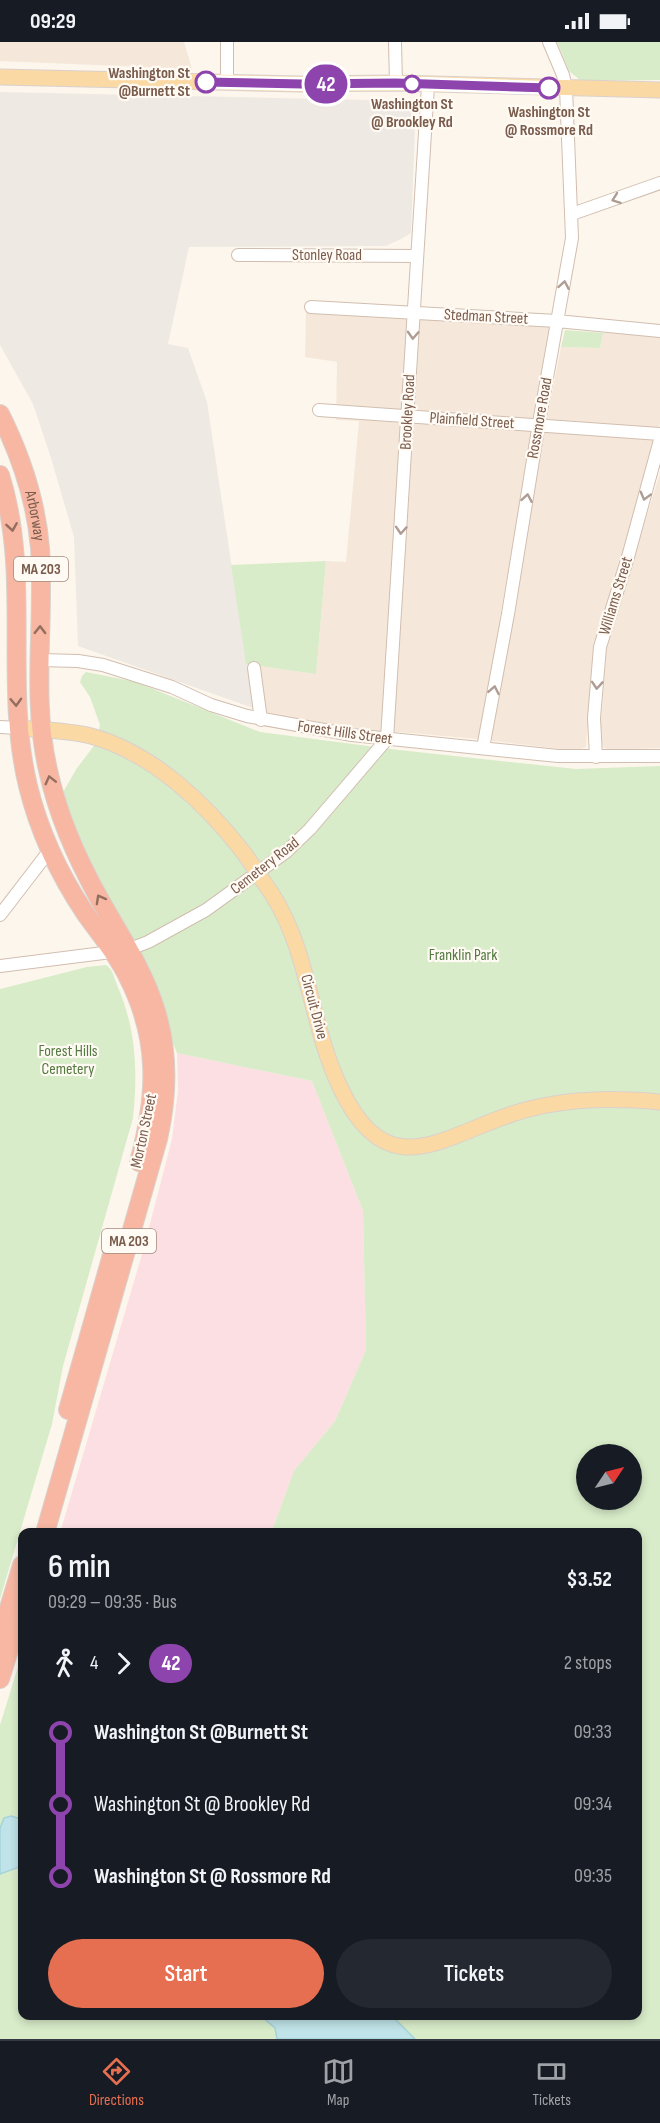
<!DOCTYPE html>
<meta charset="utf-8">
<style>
:root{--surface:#171b24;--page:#242831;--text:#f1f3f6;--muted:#9ea1a6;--line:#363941;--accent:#e76f51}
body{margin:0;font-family:"Sofia Sans Condensed",sans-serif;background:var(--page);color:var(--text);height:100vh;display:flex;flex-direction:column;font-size:22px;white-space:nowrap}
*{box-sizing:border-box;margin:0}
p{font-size:20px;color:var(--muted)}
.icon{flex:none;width:33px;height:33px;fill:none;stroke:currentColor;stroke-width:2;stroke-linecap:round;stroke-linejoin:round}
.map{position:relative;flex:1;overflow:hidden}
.drawer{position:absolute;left:18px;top:1486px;width:624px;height:492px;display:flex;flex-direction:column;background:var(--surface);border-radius:12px;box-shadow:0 3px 9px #0003}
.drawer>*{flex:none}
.badge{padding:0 12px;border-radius:20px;font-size:21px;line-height:39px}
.needle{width:39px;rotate:55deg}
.controls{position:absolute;left:576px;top:1402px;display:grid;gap:12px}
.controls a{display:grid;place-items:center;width:66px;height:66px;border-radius:50%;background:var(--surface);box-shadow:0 3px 9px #0003;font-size:30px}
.map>.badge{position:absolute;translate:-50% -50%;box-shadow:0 0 0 3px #fff}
.legs{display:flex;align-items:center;gap:9px;height:66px;padding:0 30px;font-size:20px}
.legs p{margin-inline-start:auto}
.overview{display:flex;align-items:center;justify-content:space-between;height:102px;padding:0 30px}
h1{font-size:33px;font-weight:600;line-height:45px}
.button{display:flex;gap:12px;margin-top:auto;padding:12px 30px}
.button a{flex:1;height:69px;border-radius:36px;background:var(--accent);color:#fff;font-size:24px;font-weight:600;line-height:69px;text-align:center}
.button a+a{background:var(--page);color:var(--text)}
ul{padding:0 30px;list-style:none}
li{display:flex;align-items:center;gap:21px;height:72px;font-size:22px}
li i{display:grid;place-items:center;width:9px;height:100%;margin:0 8px;background:currentColor}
li i::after{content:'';width:15px;height:15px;margin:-8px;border:4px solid;border-radius:50%;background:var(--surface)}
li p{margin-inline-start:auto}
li:first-child i{background:linear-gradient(#0000 50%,currentColor 0)}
li:last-child i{background:linear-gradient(currentColor 50%,#0000 0)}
.status{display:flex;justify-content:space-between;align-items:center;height:42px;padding:0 30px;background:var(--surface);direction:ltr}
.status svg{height:16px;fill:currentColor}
.tab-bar{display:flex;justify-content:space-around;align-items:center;height:84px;border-top:2px solid var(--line);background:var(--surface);font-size:16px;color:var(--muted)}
.tab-bar a{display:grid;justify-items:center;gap:3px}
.tab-bar .selected{color:var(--accent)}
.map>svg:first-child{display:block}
</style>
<div class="status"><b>09:29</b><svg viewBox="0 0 49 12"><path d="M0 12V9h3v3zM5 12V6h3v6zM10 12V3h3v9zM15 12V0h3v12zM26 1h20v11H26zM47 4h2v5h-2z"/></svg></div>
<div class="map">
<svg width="660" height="1997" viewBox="0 0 660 1997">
<rect width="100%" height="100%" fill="#fdf6ec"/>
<path fill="#f5e8da" d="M0 0H184L192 27 0 19Z
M306 269 550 285 480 693 477 697 399 690H377L266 671 253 666 246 622 316 632 326 519 346 520 359 379 336 378 337 320 305 315Z
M603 291 660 292V382L594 612 586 705 581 707 569 708 492 699 491 695 540 412 561 305 600 306Z
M660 431V706L609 708 603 705 600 694 607 602Z"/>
<path fill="#efe9e4" d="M0 50 416 59 411 191 403 196 386 204 189 205 168 302 188 306 207 360 253 666 78 604 74 495 51 416 33 362 0 303Z"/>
<path fill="#fbdfe3" d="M177 1011 312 1039 363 1169 366 1308 335 1379 294 1429 271 1491H60L143 1209 172 1097 178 1049Z"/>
<path fill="#d8ecc9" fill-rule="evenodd" d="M557 0H660V38L581 39 569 29Z
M565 288 603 291 600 306 561 305Z
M326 519 316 632 246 622 231 523Z
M86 630 136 640 260 690 399 708 576 727 660 724V1997H0V1683L22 1612V1974H638V1491H271L294 1429 335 1379 366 1308 363 1169 312 1039 177 1011 141 920 85 818 63 766V750L77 726 96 701 100 683 90 655 80 640 82 634ZM586 1413H632V1458H586Z
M106 923C113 928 114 935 117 943 136 986 138 1029 133 1076L63 1324 52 1382 0 1557V947L87 925Z"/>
<path fill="#bfe3e8" stroke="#a5d3da" stroke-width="1.5" d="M11 1774 21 1777 22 1775V1824L0 1832V1786L4 1776Z
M261 1974H392L415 1997H277L275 1986Z"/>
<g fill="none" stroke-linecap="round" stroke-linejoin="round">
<defs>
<path id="minor" d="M227 0V40
M395 0 396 41
M572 172 660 141
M238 213 417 214
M311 265 557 279 660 289
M319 368 660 392
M40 618 78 619 103 623 172 645 211 663 247 674 352 693 558 714H660
M254 626 261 678
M0 685 18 686
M387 697 428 43
M483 706 508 572 540 375 572 196 566 46 563 33 549 0
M596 715 594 676 600 605 628 515 660 398
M0 873 50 808
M0 924 127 908 148 900 206 868 286 810 310 787 387 697"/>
<path id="major" d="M0 35 302 42 396 41 660 48
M18 686C42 688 67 688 91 694 153 711 206 762 244 811
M272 852C310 912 310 982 340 1045 390 1153 451 1086 529 1067 573 1056 615 1056 660 1060"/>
<g id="highway">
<path id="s1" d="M0 372C21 414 36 458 40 506 45 580 31 655 48 728 58 774 77 817 100 858 119 892 142 926 154 963 169 1007 168 1053 158 1097L45 1491"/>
<path d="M0 433C32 534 3 641 28 744 39 789 59 832 85 871 100 892 117 912 128 935 160 998 157 1054 139 1120"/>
<path d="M68 1368 112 1213"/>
<path d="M0 1596 22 1523"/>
<path d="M0 1637 22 1566"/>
</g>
</defs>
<use href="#minor" stroke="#d1beb0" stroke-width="14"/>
<use href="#major" stroke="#dad1cd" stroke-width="17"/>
<use href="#highway" stroke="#dad1cd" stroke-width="20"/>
<use href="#minor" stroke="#fff" stroke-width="12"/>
<use href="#major" stroke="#fbd9a5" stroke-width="15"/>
<use href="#highway" stroke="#f7b7a3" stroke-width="18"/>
<defs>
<path id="major-bridge" d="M244 811 272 852"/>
</defs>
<use href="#major-bridge" stroke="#dad1cd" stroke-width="17" stroke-linecap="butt"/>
<use href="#major-bridge" stroke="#fbd9a5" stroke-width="15"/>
</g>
<defs><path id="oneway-chevron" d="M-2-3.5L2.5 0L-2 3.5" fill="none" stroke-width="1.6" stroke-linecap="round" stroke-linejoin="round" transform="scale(1.5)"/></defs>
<g stroke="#af9d94">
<use href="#oneway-chevron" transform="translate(616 157) rotate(160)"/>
<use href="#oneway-chevron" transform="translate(564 243) rotate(-80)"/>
<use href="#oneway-chevron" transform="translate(413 293) rotate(93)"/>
<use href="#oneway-chevron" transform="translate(645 454) rotate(105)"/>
<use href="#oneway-chevron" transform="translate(527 456) rotate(-80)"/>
<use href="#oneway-chevron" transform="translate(401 488) rotate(94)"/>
<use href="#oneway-chevron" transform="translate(597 643) rotate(94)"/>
<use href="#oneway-chevron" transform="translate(494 648) rotate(-79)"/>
</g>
<g stroke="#936e5e">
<use href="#oneway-chevron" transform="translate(12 485) rotate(81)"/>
<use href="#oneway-chevron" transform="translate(40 588) rotate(-89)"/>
<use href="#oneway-chevron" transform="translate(16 660) rotate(88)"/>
<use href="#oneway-chevron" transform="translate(50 738) rotate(-104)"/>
<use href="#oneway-chevron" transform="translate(100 857) rotate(-119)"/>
</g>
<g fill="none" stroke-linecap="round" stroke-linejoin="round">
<defs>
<path id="line-1" d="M206 40 302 42 396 41 549 46"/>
</defs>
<use href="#line-1" stroke="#fff" stroke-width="14"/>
<use href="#line-1" stroke="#8e44ad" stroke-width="9"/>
</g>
<g fill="#fff" stroke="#8e44ad" stroke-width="3">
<circle cx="206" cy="40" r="10"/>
<circle cx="412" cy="42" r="8"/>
<circle cx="549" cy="46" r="10"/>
</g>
<g text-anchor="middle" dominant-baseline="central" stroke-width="4.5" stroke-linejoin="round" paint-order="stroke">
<g fill="#fffaf3" stroke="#a28b7f" stroke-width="1.5">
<rect x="14" y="515" width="54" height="24" rx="4.5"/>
<rect x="102" y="1187" width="54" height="24" rx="4.5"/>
</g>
<g font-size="15" font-weight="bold" fill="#7a5c4d">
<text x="41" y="527">MA 203</text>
<text x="129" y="1199">MA 203</text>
</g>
<g font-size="16" font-weight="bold" fill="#7a5c4d" stroke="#fffaf3">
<text x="190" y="31" text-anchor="end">Washington St<tspan x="190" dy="18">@Burnett St</tspan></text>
<text x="412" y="62">Washington St<tspan x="412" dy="18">@ Brookley Rd</tspan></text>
<text x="549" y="70">Washington St<tspan x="549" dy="18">@ Rossmore Rd</tspan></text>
</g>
<g font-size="16" fill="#7a5c4d" stroke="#fffaf3">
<text x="327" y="213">Stonley Road</text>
<text transform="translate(486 275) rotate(3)">Stedman Street</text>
<text transform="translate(408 370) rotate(-87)">Brookley Road</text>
<text transform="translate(540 376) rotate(-80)">Rossmore Road</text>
<text transform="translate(472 379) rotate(4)">Plainfield Street</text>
<text stroke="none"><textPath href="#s1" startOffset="108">Arborway</textPath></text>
<text transform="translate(616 554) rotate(-73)">Williams Street</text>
<text transform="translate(345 691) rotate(8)">Forest Hills Street</text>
<text transform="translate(265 824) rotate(-38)">Cemetery Road</text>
<text transform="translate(314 965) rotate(75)">Circuit Drive</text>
<text transform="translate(144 1089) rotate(-78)">Morton Street</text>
</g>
<g font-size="16" fill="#537a41" stroke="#fffaf3">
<text x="463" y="913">Franklin Park</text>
<text x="68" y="1009">Forest Hills<tspan x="68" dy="18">Cemetery</tspan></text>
</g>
</g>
</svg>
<div class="controls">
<a><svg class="needle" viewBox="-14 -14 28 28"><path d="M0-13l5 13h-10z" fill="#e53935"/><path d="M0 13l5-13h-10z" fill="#9ea1a6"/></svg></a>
</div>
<b class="badge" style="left:326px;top:42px;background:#8e44ad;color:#fff">42</b>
<section class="drawer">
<div class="overview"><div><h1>6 min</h1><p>09:29 – 09:35 · Bus</p></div><b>$3.52</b></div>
<div class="legs"><svg class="icon" aria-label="walk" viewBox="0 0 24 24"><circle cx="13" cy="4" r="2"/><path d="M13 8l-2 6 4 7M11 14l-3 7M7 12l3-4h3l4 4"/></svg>4<svg class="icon" aria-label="forward" viewBox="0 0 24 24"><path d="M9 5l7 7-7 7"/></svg><b class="badge" style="background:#8e44ad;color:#fff">42</b><p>2 stops</p></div>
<ul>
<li><i style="color:#8e44ad"></i><b>Washington St @Burnett St</b><p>09:33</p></li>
<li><i style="color:#8e44ad"></i><span>Washington St @ Brookley Rd</span><p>09:34</p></li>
<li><i style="color:#8e44ad"></i><b>Washington St @ Rossmore Rd</b><p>09:35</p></li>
</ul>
<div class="button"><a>Start</a><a>Tickets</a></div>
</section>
</div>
<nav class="tab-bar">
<a class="selected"><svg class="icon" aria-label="directions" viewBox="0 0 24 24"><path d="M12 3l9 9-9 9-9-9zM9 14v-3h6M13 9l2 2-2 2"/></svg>Directions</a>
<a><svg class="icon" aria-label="map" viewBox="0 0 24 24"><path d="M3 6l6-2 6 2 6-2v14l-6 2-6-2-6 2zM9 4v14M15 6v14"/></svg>Map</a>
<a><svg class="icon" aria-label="tickets" viewBox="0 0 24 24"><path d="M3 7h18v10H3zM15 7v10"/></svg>Tickets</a>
</nav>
